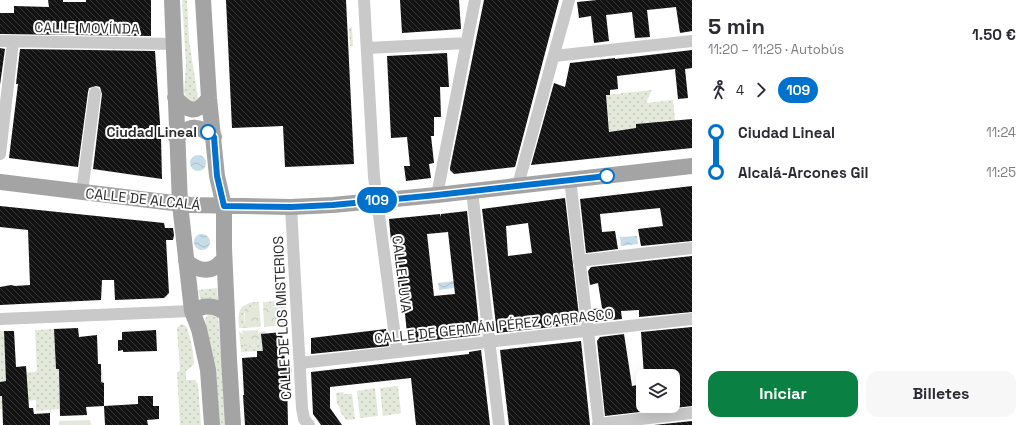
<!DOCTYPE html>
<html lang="es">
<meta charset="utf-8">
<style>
:root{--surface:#fff;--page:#f7f7f7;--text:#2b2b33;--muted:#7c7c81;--accent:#0b8043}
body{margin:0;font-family:"Space Grotesk",sans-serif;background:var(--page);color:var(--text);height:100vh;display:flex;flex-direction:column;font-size:15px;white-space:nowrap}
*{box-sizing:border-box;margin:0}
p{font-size:13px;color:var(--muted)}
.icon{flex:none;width:22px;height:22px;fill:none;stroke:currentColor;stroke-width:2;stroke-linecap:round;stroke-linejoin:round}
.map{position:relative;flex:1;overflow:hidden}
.side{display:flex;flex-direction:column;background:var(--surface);width:340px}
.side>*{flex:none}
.badge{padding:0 8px;border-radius:13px;font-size:14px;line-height:26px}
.buttons{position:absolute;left:636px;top:369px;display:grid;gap:8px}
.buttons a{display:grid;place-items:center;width:44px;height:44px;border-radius:8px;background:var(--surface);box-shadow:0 4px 16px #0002;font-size:20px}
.map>.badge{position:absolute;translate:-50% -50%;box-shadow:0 0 0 2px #fff}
.legs{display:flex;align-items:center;gap:6px;height:44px;padding:0 16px;font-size:13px}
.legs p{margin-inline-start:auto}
.overview{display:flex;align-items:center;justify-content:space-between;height:68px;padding:0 16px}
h1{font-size:22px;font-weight:700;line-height:30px}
.action{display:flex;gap:8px;margin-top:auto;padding:8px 16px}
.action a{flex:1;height:46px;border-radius:12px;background:var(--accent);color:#fff;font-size:16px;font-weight:700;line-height:46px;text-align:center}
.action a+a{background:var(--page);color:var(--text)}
ul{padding:0 16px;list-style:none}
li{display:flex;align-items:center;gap:14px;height:40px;font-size:15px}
li i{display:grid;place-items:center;width:6px;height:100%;margin:0 5px;background:currentColor}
li i::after{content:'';width:10px;height:10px;margin:-5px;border:3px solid;border-radius:50%;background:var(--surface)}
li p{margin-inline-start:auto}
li:first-child i{background:linear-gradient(#0000 50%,currentColor 0)}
li:last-child i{background:linear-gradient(currentColor 50%,#0000 0)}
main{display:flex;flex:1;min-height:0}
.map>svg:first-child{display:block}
</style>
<main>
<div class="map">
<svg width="692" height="425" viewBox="0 0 692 425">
<defs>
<pattern id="park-crowns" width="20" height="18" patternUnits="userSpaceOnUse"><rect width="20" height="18" fill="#e3e9da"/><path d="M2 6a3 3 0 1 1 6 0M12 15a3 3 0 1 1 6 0" fill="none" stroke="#c3c8bb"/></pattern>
<pattern id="garden-dots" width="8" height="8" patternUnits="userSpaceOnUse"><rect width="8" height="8" fill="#e3e9da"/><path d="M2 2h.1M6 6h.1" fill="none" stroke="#c3c8bb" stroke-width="1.8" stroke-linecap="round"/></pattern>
<pattern id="water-waves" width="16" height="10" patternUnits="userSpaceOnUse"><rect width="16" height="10" fill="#c6dde9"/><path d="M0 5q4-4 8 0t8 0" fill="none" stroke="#aabec8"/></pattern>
<pattern id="building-back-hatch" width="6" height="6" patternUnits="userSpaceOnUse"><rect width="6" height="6" fill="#131313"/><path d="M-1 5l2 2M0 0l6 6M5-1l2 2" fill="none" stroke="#363636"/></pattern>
</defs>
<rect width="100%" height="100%" fill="#fff"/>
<path fill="#e3e9da" d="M90 420 91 425H59V421Z"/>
<path fill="url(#park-crowns)" d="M255 302H259L261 327 239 328V326L244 325 245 312 249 308 256 307Z
M263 302H266L265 303 274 307 280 305 281 322H286L287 325 264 327Z
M258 330 259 345 244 346 243 333 241 331Z"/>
<path fill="url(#garden-dots)" d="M182 0H187L189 40 198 98 195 103 187 99 184 92 186 65Z
M352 27 353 46H350L349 28Z
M652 90 646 103 673 100 676 129H670L668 120 657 122 658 131H652L651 122 636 124 637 133 630 129 618 130V135L610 136 606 95Z
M217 288 218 300 202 304 198 290Z
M285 297 286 322 283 323 281 322 280 305 267 307 265 303 266 302 274 301Z
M253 302H256L257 306 246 311 244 314V325L239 326C238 312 238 306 253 302Z
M209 313 218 317 227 425H218L214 366 205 319Z
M181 324 186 326C189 331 196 360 193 365 192 367 188 369 186 371V380H195L198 384 201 425H180L177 372 180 371 177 328Z
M54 329 56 369H102L103 382 59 385V409L36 411V400L2 403V409H0V396L28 395 27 381 0 382V331H4L6 374 35 372 37 370 35 330Z
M239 331 244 335V346L259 345 258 333 264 331 267 333 262 334V345L283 350 241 352Z
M398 386 401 413 383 416 380 388Z
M375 388 378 416 360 418 357 391Z
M343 392 344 394H352L355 419 346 420 340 411 341 410 338 405H337L336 393Z"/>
<path fill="url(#water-waves)" d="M190 163a8 8 0 1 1 16 0a8 8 0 1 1-16 0Z
M194 242a8 8 0 1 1 16 0a8 8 0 1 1-16 0Z
M637 236 638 244 621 246 620 237Z
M454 281 455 288 439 290 438 283Z"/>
<path fill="url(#building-back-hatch)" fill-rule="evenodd" d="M48 0H63V2H86V0H151V36L0 34V13H14V6L49 7Z
M226 0H346L354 164 285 167 283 126 232 128Z
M400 0H459L461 29 402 33Z
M484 0H559L515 167 454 174 450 170V168Z
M597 0H692V31L680 33 676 7 647 10 650 37 635 38 632 12 606 15 609 41 594 43 591 16 579 18 577 2Z
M0 48 5 49 0 85Z
M20 49 155 51 161 137 162 179 93 169 102 94 100 87 96 86 89 88 88 92 78 167 9 158 18 84H16Z
M692 50V68L685 69 688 98 678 99 675 69 617 76 618 89 610 90V95H606L609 132 636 128V124L692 119V148L531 165 554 83 565 87 570 63 615 58V59Z
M447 53 449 87H440L441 117H434V136H431L434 163 429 164 431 178 406 181 404 166H410L407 137 391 138 387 56Z
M692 186V241L641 246 638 229 663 226 660 208 600 214 602 232 615 231 618 249 586 253 580 199Z
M565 198 580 324 497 333 482 209ZM528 223 532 253 508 256 506 226Z
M0 206 164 223 165 228H173L174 235 173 240H166L169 293 164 298 115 300 114 280H102L101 300 0 305V287L11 285 15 286 30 285 28 230 0 227Z
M467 211 480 335 408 343 405 314H402L393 240 391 241 389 219 440 214V217L441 214ZM448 232 455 294 434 296 427 234Z
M692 256V312L639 317V310L621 311 622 319 594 322 593 309 602 308 598 283 590 285 588 271 591 267Z
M692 327V406L605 416 597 341 600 337 624 334 632 386 643 384V406H673V376H644L641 332Z
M78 328 79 337 97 335 98 364H101V382L104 383V406L86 407 87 415 60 416 59 369H56L54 329Z
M386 329 389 346 311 354V338Z
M156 330 157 351 123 352V350L118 351V340H122V332Z
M4 331H14L16 367 26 366 29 408H33L34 414 50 413V425H3L2 396H0V382L6 381Z
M282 332 285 361 290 365 292 370 291 376 287 381 288 425H245L243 395H244L242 358 257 357V351H263L261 334Z
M581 341 590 425H509L500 350Z
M481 350 490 425H416L411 378 330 387V408L342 425H321L313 414 311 372 469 354V352Z
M138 396H153V406H159V419L147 420 148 425H105L104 406 138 404Z
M692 421V425H654Z"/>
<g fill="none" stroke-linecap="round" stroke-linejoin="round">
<path stroke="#c9c9c9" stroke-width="12" d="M364 0 374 177 397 352
M0 41 174 44
M367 48 467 43
M554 56 692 41
M0 154 13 42
M570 179 599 425
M518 185 569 0
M472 191 499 425
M82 192 95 93
M437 195 475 0
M291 207 302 408 304 419 309 425
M579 261 692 248
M0 319 192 311
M300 363 692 319
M598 424 692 413"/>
<path stroke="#a4a4a4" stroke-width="16" d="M172 0 180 204 192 311 199 329 208 370 212 425
M203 0 209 98 217 176 224 206V248L229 359 233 425
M175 97C188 112 196 115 209 98
M176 137C192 124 198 125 214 137
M0 182 190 205 291 207 333 205 437 195 692 166
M186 261C200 273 213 273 224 259
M192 311C205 304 216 305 227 314"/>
</g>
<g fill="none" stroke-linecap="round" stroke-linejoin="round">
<defs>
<path id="line-1" d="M208 132 214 137 217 176 224 206 291 207 333 205 437 195 607 176"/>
</defs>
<use href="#line-1" stroke="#fff" stroke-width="9"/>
<use href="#line-1" stroke="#0072ce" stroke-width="6"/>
</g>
<g fill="#fff" stroke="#0072ce" stroke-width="2">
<circle cx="208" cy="132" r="7"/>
<circle cx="607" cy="176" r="7"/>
</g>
<g text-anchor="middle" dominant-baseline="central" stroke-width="4" stroke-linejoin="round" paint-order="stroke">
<g font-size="14" fill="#2c2c2c" stroke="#fff">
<text transform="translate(87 28) rotate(1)">CALLE MOVÍNDA</text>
<text transform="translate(143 199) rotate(6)">CALLE DE ALCALÁ</text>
<text transform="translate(402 274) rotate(83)">CALLE LUVA</text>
<text transform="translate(282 318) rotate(-93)">CALLE DE LOS MISTERIOS</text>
<text transform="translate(494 326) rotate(-6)">CALLE DE GERMÁN PÉREZ CARRASCO</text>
</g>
<g font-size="14" font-weight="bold" fill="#2c2c2c" stroke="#fff" text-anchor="end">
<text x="197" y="132">Ciudad Lineal</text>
</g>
</g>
</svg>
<div class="buttons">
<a><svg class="icon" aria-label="layers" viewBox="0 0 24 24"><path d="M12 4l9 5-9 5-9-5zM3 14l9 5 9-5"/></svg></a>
</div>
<b class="badge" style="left:377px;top:200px;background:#0072ce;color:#fff">109</b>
</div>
<section class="side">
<div class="overview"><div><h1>5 min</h1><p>11:20 – 11:25 · Autobús</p></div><b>1.50 €</b></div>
<div class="legs"><svg class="icon" aria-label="walk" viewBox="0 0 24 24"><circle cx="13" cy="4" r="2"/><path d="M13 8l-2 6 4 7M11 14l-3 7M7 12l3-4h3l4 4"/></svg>4<svg class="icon" aria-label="forward" viewBox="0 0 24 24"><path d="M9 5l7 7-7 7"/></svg><b class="badge" style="background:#0072ce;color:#fff">109</b></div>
<ul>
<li><i style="color:#0072ce"></i><b>Ciudad Lineal</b><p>11:24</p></li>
<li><i style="color:#0072ce"></i><b>Alcalá-Arcones Gil</b><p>11:25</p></li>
</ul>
<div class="action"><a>Iniciar</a><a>Billetes</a></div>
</section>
</main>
